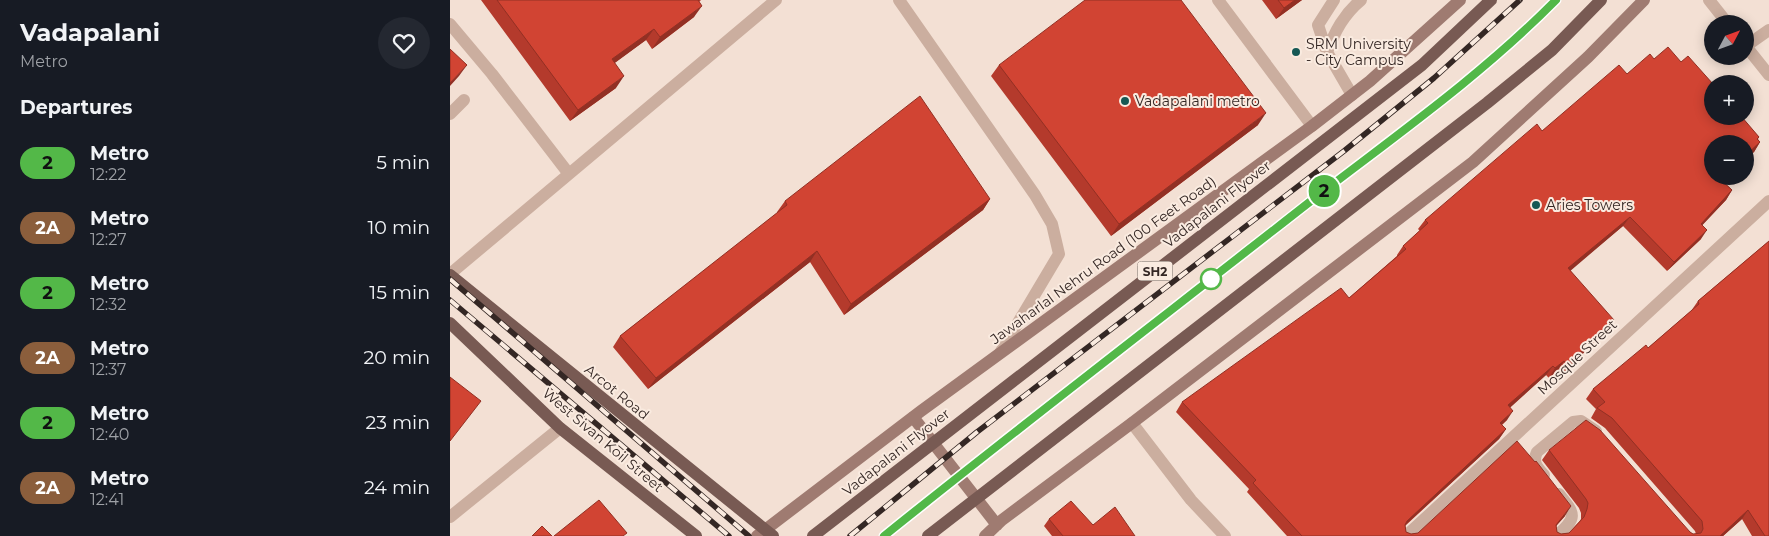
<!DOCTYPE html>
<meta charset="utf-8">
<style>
:root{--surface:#171b24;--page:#242831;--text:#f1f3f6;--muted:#9ea1a6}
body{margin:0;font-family:Montserrat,sans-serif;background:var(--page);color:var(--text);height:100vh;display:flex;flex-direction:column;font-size:19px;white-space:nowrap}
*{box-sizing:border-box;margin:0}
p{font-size:16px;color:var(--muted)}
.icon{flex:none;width:28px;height:28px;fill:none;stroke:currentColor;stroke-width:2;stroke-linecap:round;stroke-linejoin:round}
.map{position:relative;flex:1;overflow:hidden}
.side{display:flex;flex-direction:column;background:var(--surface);width:450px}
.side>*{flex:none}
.badge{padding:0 10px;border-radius:16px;font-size:18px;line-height:32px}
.needle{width:32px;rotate:49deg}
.fabs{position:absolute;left:1254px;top:15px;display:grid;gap:10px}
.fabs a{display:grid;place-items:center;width:50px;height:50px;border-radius:50%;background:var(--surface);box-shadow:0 2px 12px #0003;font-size:25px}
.map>.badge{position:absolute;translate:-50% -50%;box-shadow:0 0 0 2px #fff}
h2{padding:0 20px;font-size:19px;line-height:45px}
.round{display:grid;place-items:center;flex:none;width:52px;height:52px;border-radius:26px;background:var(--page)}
.head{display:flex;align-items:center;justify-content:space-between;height:85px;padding:0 20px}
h1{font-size:24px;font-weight:700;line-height:38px}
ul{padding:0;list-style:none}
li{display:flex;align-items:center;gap:15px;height:65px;padding:0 20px}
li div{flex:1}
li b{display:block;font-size:19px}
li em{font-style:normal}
li .badge{min-width:55px;font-weight:700;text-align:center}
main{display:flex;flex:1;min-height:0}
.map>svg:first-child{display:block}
</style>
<main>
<section class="side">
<div class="head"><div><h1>Vadapalani</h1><p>Metro</p></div><a class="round"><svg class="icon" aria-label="heart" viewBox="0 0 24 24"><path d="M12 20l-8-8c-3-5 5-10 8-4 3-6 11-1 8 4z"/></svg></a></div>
<h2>Departures</h2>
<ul>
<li><span class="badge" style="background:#53b848;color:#111">2</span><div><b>Metro</b><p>12:22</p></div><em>5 min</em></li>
<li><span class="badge" style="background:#8b5e3c;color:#fff">2A</span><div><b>Metro</b><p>12:27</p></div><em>10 min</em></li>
<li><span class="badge" style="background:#53b848;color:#111">2</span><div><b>Metro</b><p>12:32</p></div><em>15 min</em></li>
<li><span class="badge" style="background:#8b5e3c;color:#fff">2A</span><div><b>Metro</b><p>12:37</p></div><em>20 min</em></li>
<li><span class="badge" style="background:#53b848;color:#111">2</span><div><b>Metro</b><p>12:40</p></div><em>23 min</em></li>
<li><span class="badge" style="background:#8b5e3c;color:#fff">2A</span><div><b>Metro</b><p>12:41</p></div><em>24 min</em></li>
</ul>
</section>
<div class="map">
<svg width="1319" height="536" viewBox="0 0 1319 536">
<rect width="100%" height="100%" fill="#f3e0d4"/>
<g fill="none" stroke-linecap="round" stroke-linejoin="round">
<path stroke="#cbae9f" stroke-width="12" d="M449 0 585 195 602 224 609 254 550 353
M768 0 862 126
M0 24 42 74 119 174
M1296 46 1319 30
M877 52 868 25 884 0
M902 95 877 52C885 31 894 14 911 0
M0 114 14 100
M0 274 326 0"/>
<path stroke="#cbae9f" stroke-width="12" d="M1259 0 1278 24
M1295 45 1319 75
M682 423 741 500 775 536
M1094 475C1087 467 1082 462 1087 452L1123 422 1131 421 1146 431
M0 517 110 428
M956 536 1319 201
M1107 536C1127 517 1126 515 1109 494"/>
<path stroke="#9f7b71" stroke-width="12" d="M463 417 547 525
M307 536 471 411 862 126 920 81 1010 0
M535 536 552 520 682 423 1023 162 1138 57 1194 0"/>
<path stroke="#785a53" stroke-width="12" d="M0 275 323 536
M0 323 110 428 246 536
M363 536 972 65 1041 0
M478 536 1037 103 1102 50 1151 0"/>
<defs>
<path id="rail" d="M0 279 299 536
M0 300 279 536
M400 536 527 432 894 151 984 78 1070 0
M434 536C575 422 719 312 862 200 945 135 1032 76 1106 0"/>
</defs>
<use href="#rail" stroke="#342724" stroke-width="5.5"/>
<use href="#rail" stroke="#faebe0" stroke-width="4" stroke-dasharray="11" stroke-linecap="butt"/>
</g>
<path fill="#b43a2c" d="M31 0H251L249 2 244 17 202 49 196 40 164 63 166 88 120 121Z
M812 0H852L826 19Z
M1204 59 1231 62 1309 137 1308 139 1310 142 1304 152 1271 180 1282 190 1276 200 1252 225 1251 239 1217 271 1173 226 1120 270 1157 330 1112 374 1108 370 1099 378 1096 375 1060 407 1057 420 1052 425 1056 429 1049 439 955 526 956 532 961 534 1115 516 1106 526 1107 532 1111 534 1119 533 1129 522 1131 519V513L1129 508 1092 460 1099 450 1243 534H1246L1245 531 1155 428 1141 418 1146 409 1136 399 1143 389 1198 348 1241 311 1248 301 1319 241V536H1302L1292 519 1273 536H837L797 492 799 489 726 412 732 402 899 298 947 256V255L953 246 970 231 968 229 975 220 1092 131 1177 74Z
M549 65 808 125 661 236 541 76Z
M540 199 533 210 394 315 360 262 198 389 163 347 170 336 328 213 327 212 335 201Z
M599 519 685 536H602L594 526Z"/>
<path fill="#923024" d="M845 0H852L826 19 834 8Z
M252 6 244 17 202 49 210 37Z
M204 29 196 40 154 71 162 59Z
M17 65 9 76 0 86V83Z
M174 76 166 88 120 121 128 110Z
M816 113 808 125 661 236 669 224Z
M1310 142 1304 152 1295 159V156Z
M1271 176H1276L1263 187 1269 178Z
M1282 190 1276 200 1245 233 1251 224Z
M540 199 533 210 394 315 401 304Z
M1180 217 1173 226 1112 278 1118 268Z
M1257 230 1251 239 1217 271 1224 262Z
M367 251 360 262 198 389 206 378Z
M1164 320 1157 330 1112 374 1118 364Z
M1114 361 1108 370 1099 378 1105 368Z
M1103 366 1096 375 1052 415 1058 405Z
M1063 411 1057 420 1043 432 1050 423Z
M1056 429 1049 439 950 530 957 521Z
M1121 506 1115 516 1099 534 1106 525Z
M1298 510 1292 519 1273 536H1270Z"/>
<path fill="#d14433" stroke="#923024" d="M47 0H248L252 6 210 37 204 29 162 59 174 76 128 110Z
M635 0H731L816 113 669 224 549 65Z
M828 0H845L834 8Z
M1218 47 1231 62 1238 56 1263 84 1262 116H1291L1309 137 1307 139 1310 142 1295 156V144H1262V176H1271L1269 178 1282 190 1251 224 1257 230 1224 262 1180 217 1118 268 1164 320 1118 364 1114 361 1105 368 1103 366 1058 405 1063 411 1050 423 1056 429 957 521 955 525 956 532 961 534 968 533 1067 441 1085 462 1086 461 1121 506 1106 525 1107 532 1111 534 1119 533 1134 517 1137 509 1138 503 1136 499 1099 450 1136 420 1150 430 1240 532 1243 534 1251 533 1253 529 1252 521 1162 418 1147 408 1155 402 1143 389 1196 345 1198 348 1249 304 1248 301 1319 241V536H1315L1298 510 1270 536H852L803 483 806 480 732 402 891 288 899 298 956 249 953 246 978 223 975 220 1087 124 1092 131 1169 65 1177 74 1200 54 1204 59Z
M0 49 17 65 0 83Z
M470 96 540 199 401 304 367 251 206 378 170 336 337 205 335 201Z
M0 377 31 401 0 441Z
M149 500 177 533 173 536H104Z
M621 501 643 525 665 507 685 536H613L599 519Z
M92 526 102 536H82Z"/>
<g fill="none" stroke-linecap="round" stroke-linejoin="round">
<defs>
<path id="line" d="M434 536C577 421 722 310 866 197 948 134 1033 74 1106 0"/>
</defs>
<use href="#line" stroke="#fff" stroke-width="11"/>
<use href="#line" stroke="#53b848" stroke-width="8"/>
</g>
<g fill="#165854" stroke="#faebe0" stroke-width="2">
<circle cx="846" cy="52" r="5"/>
<circle cx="675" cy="101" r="5"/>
<circle cx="1086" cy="205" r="5"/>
</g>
<circle fill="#fff" stroke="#53b848" stroke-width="2.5" cx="761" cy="279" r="10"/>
<g text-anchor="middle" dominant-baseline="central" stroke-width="4" stroke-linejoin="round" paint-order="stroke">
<rect fill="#faebe0" stroke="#6f625c" stroke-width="1" x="687.5" y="261.5" width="35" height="19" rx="4"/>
<g font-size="12" font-weight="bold" fill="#342724">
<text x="705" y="271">SH2</text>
</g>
<g font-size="14" fill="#342724" stroke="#faebe0" text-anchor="start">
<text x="856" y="44">SRM University<tspan x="856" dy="16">- City Campus</tspan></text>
<text x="685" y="101">Vadapalani metro</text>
<text x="1096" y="205">Aries Towers</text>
</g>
<g font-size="14" fill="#342724" stroke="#faebe0">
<text transform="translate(767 204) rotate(-38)">Vadapalani Flyover</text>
<text transform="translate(653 260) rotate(-36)">Jawaharlal Nehru Road (100 Feet Road)</text>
<text transform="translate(1127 357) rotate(-43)">Mosque Street</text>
<text transform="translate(167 392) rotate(39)">Arcot Road</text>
<text transform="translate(153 440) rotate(40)">West Sivan Koil Street</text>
<text transform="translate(446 452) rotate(-38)">Vadapalani Flyover</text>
</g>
</g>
</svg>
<div class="fabs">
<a><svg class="needle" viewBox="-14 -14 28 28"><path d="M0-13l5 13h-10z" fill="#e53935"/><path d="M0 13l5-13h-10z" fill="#9ea1a6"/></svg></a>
<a>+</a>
<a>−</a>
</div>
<b class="badge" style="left:874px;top:191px;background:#53b848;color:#111">2</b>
</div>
</main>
